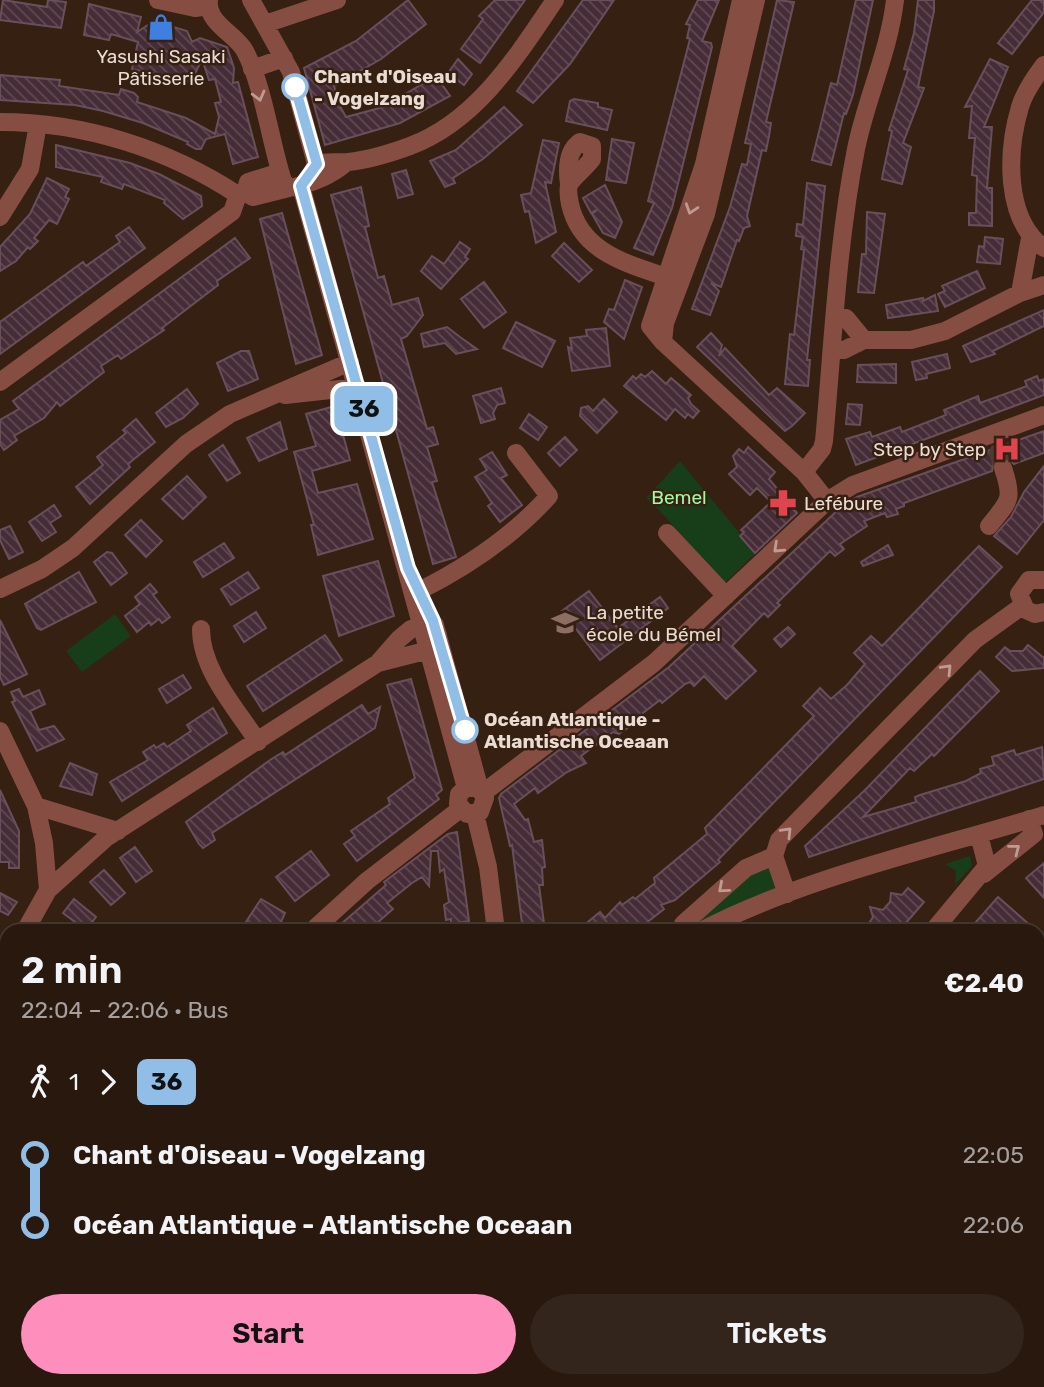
<!DOCTYPE html>
<meta charset="utf-8">
<style>
:root{--surface:#28180e;--page:#34251c;--text:#f1f3f6;--muted:#a5a09e;--line:#44372e;--accent:#fe8ebb}
body{margin:0;font-family:Rubik,sans-serif;background:var(--page);color:var(--text);height:100vh;display:flex;flex-direction:column;font-size:26px;white-space:nowrap}
*{box-sizing:border-box;margin:0}
p{font-size:23px;color:var(--muted)}
.icon{flex:none;width:38px;height:38px;fill:none;stroke:currentColor;stroke-width:2;stroke-linecap:round;stroke-linejoin:round}
.map{position:relative;flex:1;overflow:hidden}
.details{position:absolute;left:0px;top:924px;width:1045px;height:464px;display:flex;flex-direction:column;background:var(--surface);border-radius:21px 21px 0 0;box-shadow:0 2px 5px #0004,0 0 0 2px var(--line)}
.details>*{flex:none}
.badge{padding:0 14px;border-radius:10px;font-size:24px;line-height:46px}
.map>.badge{position:absolute;translate:-50% -50%;box-shadow:0 0 0 4px #fff}
.legs{display:flex;align-items:center;gap:10px;height:77px;padding:0 21px;font-size:23px}
.legs p{margin-inline-start:auto}
.headline{display:flex;align-items:center;justify-content:space-between;height:119px;padding:0 21px}
h1{font-size:38px;font-weight:600;line-height:52px}
.action{display:flex;gap:14px;margin-top:auto;padding:14px 21px}
.action a{flex:1;height:80px;border-radius:42px;background:var(--accent);color:#111;font-size:28px;font-weight:600;line-height:80px;text-align:center}
.action a+a{background:var(--page);color:var(--text)}
ul{padding:0 21px;list-style:none}
li{display:flex;align-items:center;gap:24px;height:70px;font-size:26px}
li i{display:grid;place-items:center;width:10px;height:100%;margin:0 9px;background:currentColor}
li i::after{content:'';width:18px;height:18px;margin:-9px;border:5px solid;border-radius:50%;background:var(--surface)}
li p{margin-inline-start:auto}
li:first-child i{background:linear-gradient(#0000 50%,currentColor 0)}
li:last-child i{background:linear-gradient(currentColor 50%,#0000 0)}
.map>svg:first-child{display:block}
</style>
<div class="map">
<svg width="1044" height="1387" viewBox="0 0 1044 1387">
<defs>
<pattern id="building-back-hatch" width="6" height="6" patternUnits="userSpaceOnUse" patternTransform="scale(1.75)"><rect width="6" height="6" fill="#452c37"/><path d="M-1 5l2 2M0 0l6 6M5-1l2 2" fill="none" stroke="#604a53"/></pattern>
</defs>
<rect width="100%" height="100%" fill="#352012"/>
<path fill="#183d19" d="M680 461 756 553 725 583C697 556 675 524 646 498Z
M115 614 131 636 82 672 66 651Z
M970 856 972 866 955 885 956 871 945 864Z
M771 861 781 889 690 930 759 862Z
M1044 1323V1387H912L925 1381H1038V1326Z
M7 1360V1381H182L186 1387H0V1368Z"/>
<path fill="url(#building-back-hatch)" stroke="#6a4f5a" stroke-width="2" d="M3 0 47 7 48 0 66 2 61 28 0 20Z
M408 0 426 24 381 59 334 86 341 108 346 117 391 105 390 103 436 76 450 96 400 123 325 145 304 68 356 41Z
M495 0H525L480 63 461 49 483 19 479 16Z
M583 0H614L570 64 533 103 517 91Z
M698 0H719L702 41 711 43 712 47 672 208 653 255 634 248 654 203 648 201 690 39 687 38 690 25 686 24Z
M777 0 794 2 766 122 771 123 769 136 766 151 762 150 747 216 750 226 744 228 739 241 737 240 721 287 711 283 719 291 710 315 692 309 730 207 742 164 747 165 751 144 745 143Z
M856 0H873L853 95 846 114 844 113 831 165 812 160 831 83 837 85Z
M918 0H934V11L918 87 924 88 903 143 911 147 902 184 882 179 883 173 892 131 889 130 908 70 904 69 914 33Z
M1032 0H1044V12L1012 54 998 43Z
M89 4 141 17 137 32 154 21 187 31 192 42 200 38 227 47 234 68 233 83 238 82 258 157 233 164 225 134 206 139 201 149H196L187 144 188 142 143 123 103 111 75 105 0 100V75L60 80 59 86 119 95 121 89 134 93 138 97 137 102 186 118 215 134 219 117 215 103 221 102 215 79 209 80 202 59 191 82 132 69 138 42 111 34 109 40 84 35Z
M458 59 472 74 464 85 448 73Z
M990 59 1008 67 984 127H992L987 188H992V226L969 225V213H976L977 176 972 175 975 138H969L972 106 965 107Z
M574 99 598 103V107L612 110 607 130 566 121 570 101Z
M504 107 522 125 483 159 453 178 455 183 445 187 430 161 456 150Z
M612 139 634 143 626 183 606 180Z
M543 140 559 143 551 183 545 182 556 232 536 243 529 211 525 212 521 195 531 193Z
M56 145 130 163 159 174 201 196 202 206 183 219 164 203 165 200 124 184 122 189 101 182 103 177 56 167Z
M406 170 413 194 398 198 392 174Z
M47 178 69 189 65 197 69 199 57 224 49 220 34 238 38 241 30 249 28 247 16 261 0 271V247L30 214Z
M807 183 825 186 807 360H810L808 386 785 384 790 334 794 335 804 250 801 249 803 237 796 236 797 224 803 225Z
M605 185 622 222 615 238 603 233 592 214 597 210 591 213 583 198Z
M361 187 369 226 365 227 378 278 384 276 392 305 418 298 423 315 407 336 401 339 427 429 433 427 438 444 427 447 437 481 432 482 456 557 433 564 331 195Z
M867 212 885 214 874 293 858 292 862 254H866Z
M282 213 322 355 296 364 260 219Z
M129 227 145 248 0 354V322L83 262 86 266 120 242 116 236Z
M985 237 1003 239 1000 264 977 262 979 246 984 247Z
M235 238 250 258 217 281 218 285 162 328 164 330 121 359 118 355 101 366 104 372 60 406 57 402 44 418 14 436 17 440 4 450 0 444V420L19 409 13 401Z
M460 242 470 249 465 257 468 259 441 289 421 271 432 256 444 264Z
M564 243 592 270 579 282 552 256Z
M977 271 985 288 945 307 938 294 945 291 942 286Z
M625 280 642 287 624 339 604 322 609 309 614 310Z
M484 282 506 312 484 328 461 299Z
M935 295 938 311 888 318 886 305 923 298V301Z
M1044 310V326L993 351 995 354 971 362 963 346Z
M516 322 555 341 542 367 503 348Z
M447 327 460 337 477 349 456 354 445 343 424 347 421 334Z
M606 328 610 366 572 371 568 347 572 349 570 338 587 336 586 330Z
M711 333 722 345 719 356 725 348 769 395 777 388 805 413 792 426 785 431 697 347Z
M241 351H249L258 379 228 391 217 363Z
M947 354 950 368 926 374 927 378 916 380 912 362Z
M896 364V383L857 382 858 365Z
M652 371 666 384 671 378 691 395 688 398 691 404 699 411 693 418 688 414 685 418 675 409 666 420 624 386 633 376 636 379 641 374 645 377Z
M1037 376 1039 381 1044 379V395L856 465 846 439 870 432 872 437 900 427 902 432 946 415 944 410 978 396 980 403 1027 386 1025 381Z
M501 388 505 403 497 405 493 413 495 419 481 423 473 396Z
M187 389 198 404 183 418 166 427 156 413Z
M604 399 617 412 597 433 580 416 581 408 588 406 593 411Z
M848 404 862 405 860 425 846 424Z
M335 406 350 460 312 471 318 493 357 484 373 539 318 555 311 525H314L294 452 316 446 306 414Z
M529 414 547 427 538 440 520 428Z
M136 419 155 442 128 464 130 467 90 504 76 487 103 465 97 457 126 433 123 430Z
M280 422 287 449 259 461 247 438Z
M1044 431V453L1014 464 1006 457H999L994 461 992 471 904 503V506L896 509 898 514 887 517 885 513 864 521 867 526 840 544 844 549 835 556 830 551 777 603 780 605 768 617 764 613 732 646 756 671 726 699 704 676 694 686 690 682 685 684 662 703 660 700 643 713 639 720 619 734 613 732 581 756 586 763 567 772 538 793 535 788 514 804 525 820 528 819 534 842 542 840 545 867 542 868 543 885H539L545 931H523L512 845 510 846 499 798 501 794 669 667 839 509 857 497Z
M565 437 577 450 560 466 548 453Z
M223 445 240 473 227 481 209 455Z
M748 447 775 472 769 479 797 513 755 553 740 536 744 532 741 530 771 502 757 488 750 495 729 474 737 467 733 456 739 449 744 453Z
M492 452 507 475 501 478 522 505 500 522 488 506 492 503 475 477 487 470 480 459Z
M1044 466V520L1017 554 994 536 1011 517 1024 492Z
M187 476 206 497 183 519 162 499Z
M54 505 61 516 50 523 56 532 42 541 29 522Z
M141 520 162 541 146 557 125 535Z
M10 526 23 552 9 559 0 540V530Z
M224 543 234 558 203 577 194 562Z
M888 545 893 555 863 566 861 562Z
M979 546 1002 567 718 860 720 862 675 900 661 905 664 909 636 931H577L600 912 605 918 620 902 622 905 633 897 635 899 655 883 654 878 707 834 705 828 814 716 803 706 820 688 831 699 847 685 865 664 854 653 871 636 882 646Z
M107 552 112 553 127 573 111 585 94 562Z
M378 561 394 616 339 636 323 576Z
M79 572 96 602 41 630 37 628 25 604Z
M248 572 259 588 231 605 221 589Z
M150 584 157 592 153 595 170 617 162 623 159 619 151 625 149 622 137 632 125 616 140 604 135 597Z
M589 591 618 628 660 597 668 608 600 660 562 611Z
M256 612 266 628 244 642 234 626Z
M0 620 27 674 4 685 0 677Z
M788 627 795 634 781 647 774 639Z
M325 635 342 660 263 711 247 686Z
M1028 645 1044 658V668L1012 671 996 657 1005 647 1010 651H1023Z
M980 671 999 691 934 756 932 754 914 771 910 768 863 817 916 802 915 797 920 795 966 781 981 773 980 769 994 765 992 757 1014 750 1016 755 1042 747 1044 779 809 857 805 846 865 790Z
M183 675 191 688 167 703 159 689Z
M411 679 442 790 436 795 439 799 357 861 344 844 355 836 351 831 390 804 388 798 415 778 387 685Z
M19 689 23 697 39 690 45 704 30 711 39 730 54 726 64 739 37 751 12 702 15 701 11 692Z
M362 705 368 714 380 707 375 728 212 833 215 840 203 848 199 844 186 822 270 760 283 752 285 755Z
M213 708 227 733 122 801 110 782 148 760 143 752 154 745 156 748 164 743 167 747 191 731 187 725Z
M70 763 97 774 92 795 60 786Z
M0 790 19 831V868H9V862H0Z
M457 832 469 921 451 924V919L446 920 444 905 449 902 444 869 440 872 438 851H431L429 886 422 877 412 883 387 903 393 909 368 931H333L386 885 384 882 448 834Z
M135 847 152 871 136 882 120 858Z
M311 851 329 875 295 901 276 877Z
M1044 863V898L1026 878Z
M104 870 125 893 111 905 90 882Z
M908 888 924 902 899 931H864L873 917 870 907 883 910 890 902 891 893 902 895Z
M0 893 17 902 8 915 0 911Z
M998 897 1031 926 1026 931H968Z
M74 899 96 917 86 930 63 913Z
M261 899 285 913 277 931H240Z"/>
<g fill="none" stroke-linecap="round" stroke-linejoin="round">
<path stroke="#503c2f" stroke-width="18" stroke-dasharray="18 9" stroke-linecap="butt" d="M1000 449 998 453 1003 468"/>
<path stroke="#864d43" stroke-width="18" d="M158 0 195 8 208 6
M209 0C206 23 236 34 245 51 264 88 270 141 283 181L289 188C311 184 331 176 347 162
M251 0 291 72 316 164 312 173
M741 0 704 164 650 326 663 342 804 472 827 501
M263 21 271 22 337 0
M1044 65C1035 77 1024 93 1020 107 1007 151 1004 219 1044 248
M252 69 284 58
M0 122C84 122 168 149 238 195
M316 164C328 161 337 163 348 162 368 160 391 153 410 146 477 121 517 56 555 0
M569 184C567 170 567 151 580 142L592 146V159C586 167 575 176 570 183 567 188 569 199 570 204 581 255 633 265 675 280
M301 186 466 788
M245 192 253 197 289 188
M0 217 30 169 38 124
M1030 238 1020 293 1044 285
M836 317 846 318 864 340
M663 342 665 323 706 214 756 0
M833 350H844L864 340H911L945 331 1020 293
M0 382 232 212 238 195 245 192 248 182 280 172
M285 395 358 387
M804 472 822 449 824 441C833 344 837 245 856 149 866 99 889 52 895 0
M989 526C1009 501 1014 500 1003 468
M667 533 726 596
M1044 580H1029L1019 594 1026 610 1035 614 1044 612
M0 589 42 569 73 548 186 444 230 414 350 362
M419 591C469 566 512 537 549 496L516 453
M435 625 480 790 485 798 480 812 467 814 458 804 459 794 466 788H477
M201 629C201 670 236 708 258 742
M378 663 429 650
M0 731 36 806 44 843 48 890 25 931
M483 793 654 663 827 501 853 485 1044 415
M36 806 118 831
M475 814 488 867 496 931
M984 874 1034 834 1029 819
M48 890 106 838 378 663 399 639 411 629 423 626 438 635
M787 894 774 856 779 840 975 640 1022 606
M312 931 368 880 460 809
M685 931 683 924 746 868 774 856
M701 931C802 878 933 849 1044 815
M933 931 987 866 979 835
M0 974 7 963
M0 1212 7 1223
M0 1358 7 1351
M55 1387 59 1381
M345 1387 346 1381
M579 1387 581 1381
M687 1387 707 1381"/>
</g>
<defs><path id="oneway-chevron" d="M-2-3.5L2.5 0L-2 3.5" fill="none" stroke-width="1.6" stroke-linecap="round" stroke-linejoin="round" transform="scale(1.75)"/></defs>
<g stroke="#be9c92">
<use href="#oneway-chevron" transform="translate(259 96) rotate(75)"/>
<use href="#oneway-chevron" transform="translate(691 209) rotate(108)"/>
<use href="#oneway-chevron" transform="translate(778 548) rotate(137)"/>
<use href="#oneway-chevron" transform="translate(947 669) rotate(-46)"/>
<use href="#oneway-chevron" transform="translate(787 832) rotate(-46)"/>
<use href="#oneway-chevron" transform="translate(1015 849) rotate(-38)"/>
<use href="#oneway-chevron" transform="translate(723 888) rotate(139)"/>
</g>
<g fill="none" stroke-linecap="round" stroke-linejoin="round">
<defs>
<path id="line-1" d="M295 87 317 164 301 186 408 568 433 621 465 730"/>
</defs>
<use href="#line-1" stroke="#fff" stroke-width="16"/>
<use href="#line-1" stroke="#91bee7" stroke-width="10"/>
</g>
<defs>
<symbol id="shop-bare" viewBox="-9 -9 18 18"><path d="M-5-2.5h2.3a2.7 3.5 0 0 1 5.4 0H5L5.5 6h-11ZM-1.5-2.5h3a1.5 2.3 0 0 0-3 0Z" fill="#3f7fe0" stroke="#352012" stroke-width="2.5" paint-order="stroke"/></symbol>
<symbol id="hospital-bare" viewBox="-9 -9 18 18"><path d="M-5-5h3v3.5h4V-5h3V5h-3V1.5h-4V5h-3Z" fill="#e0444e" stroke="#352012" stroke-width="2.5" paint-order="stroke"/></symbol>
<symbol id="pharmacy-bare" viewBox="-9 -9 18 18"><path d="M-2-6h4v4h4v4h-4v4h-4v-4h-4v-4h4Z" fill="#e0444e" stroke="#352012" stroke-width="2.5" paint-order="stroke"/></symbol>
<symbol id="school-bare" viewBox="-9 -9 18 18"><path d="M0-5L7-2L0 1L-7-2ZM-4 1L0 2.5L4 1V4Q0 6-4 4Z" fill="#8d6e63" stroke="#352012" stroke-width="2.5" paint-order="stroke"/></symbol>
</defs>
<g fill-rule="evenodd">
<use href="#shop-bare" x="142" y="8" width="38" height="38"/>
<use href="#hospital-bare" x="988" y="430" width="38" height="38"/>
<use href="#pharmacy-bare" x="764" y="484" width="38" height="38"/>
<use href="#school-bare" x="546" y="604" width="38" height="38"/>
</g>
<g fill="#fff" stroke="#91bee7" stroke-width="3.5">
<circle cx="295" cy="87" r="12"/>
<circle cx="465" cy="730" r="12"/>
</g>
<g text-anchor="middle" dominant-baseline="central" stroke-width="5" stroke-linejoin="round" paint-order="stroke">
<g font-size="19" fill="#ebdcd3" stroke="#352012" text-anchor="start">
<text x="161" y="56" text-anchor="middle">Yasushi Sasaki<tspan x="161" dy="22">Pâtisserie</tspan></text>
<text x="986" y="449" text-anchor="end">Step by Step</text>
<text x="804" y="503">Lefébure</text>
<text x="586" y="612">La petite<tspan x="586" dy="22">école du Bémel</tspan></text>
</g>
<g font-size="19" font-weight="bold" fill="#ebdcd3" stroke="#352012" text-anchor="start">
<text x="314" y="76">Chant d'Oiseau<tspan x="314" dy="22">- Vogelzang</tspan></text>
<text x="484" y="719">Océan Atlantique -<tspan x="484" dy="22">Atlantische Oceaan</tspan></text>
</g>
<g font-size="19" fill="#a1f9a0" stroke="#352012">
<text x="679" y="497">Bemel</text>
</g>
</g>
</svg>
<b class="badge" style="left:364px;top:409px;background:#91bee7;color:#111">36</b>
<section class="details">
<div class="headline"><div><h1>2 min</h1><p>22:04 – 22:06 · Bus</p></div><b>€2.40</b></div>
<div class="legs"><svg class="icon" aria-label="walk" viewBox="0 0 24 24"><circle cx="13" cy="4" r="2"/><path d="M13 8l-2 6 4 7M11 14l-3 7M7 12l3-4h3l4 4"/></svg>1<svg class="icon" aria-label="forward" viewBox="0 0 24 24"><path d="M9 5l7 7-7 7"/></svg><b class="badge" style="background:#91bee7;color:#111">36</b></div>
<ul>
<li><i style="color:#91bee7"></i><b>Chant d'Oiseau - Vogelzang</b><p>22:05</p></li>
<li><i style="color:#91bee7"></i><b>Océan Atlantique - Atlantische Oceaan</b><p>22:06</p></li>
</ul>
<div class="action"><a>Start</a><a>Tickets</a></div>
</section>
</div>
